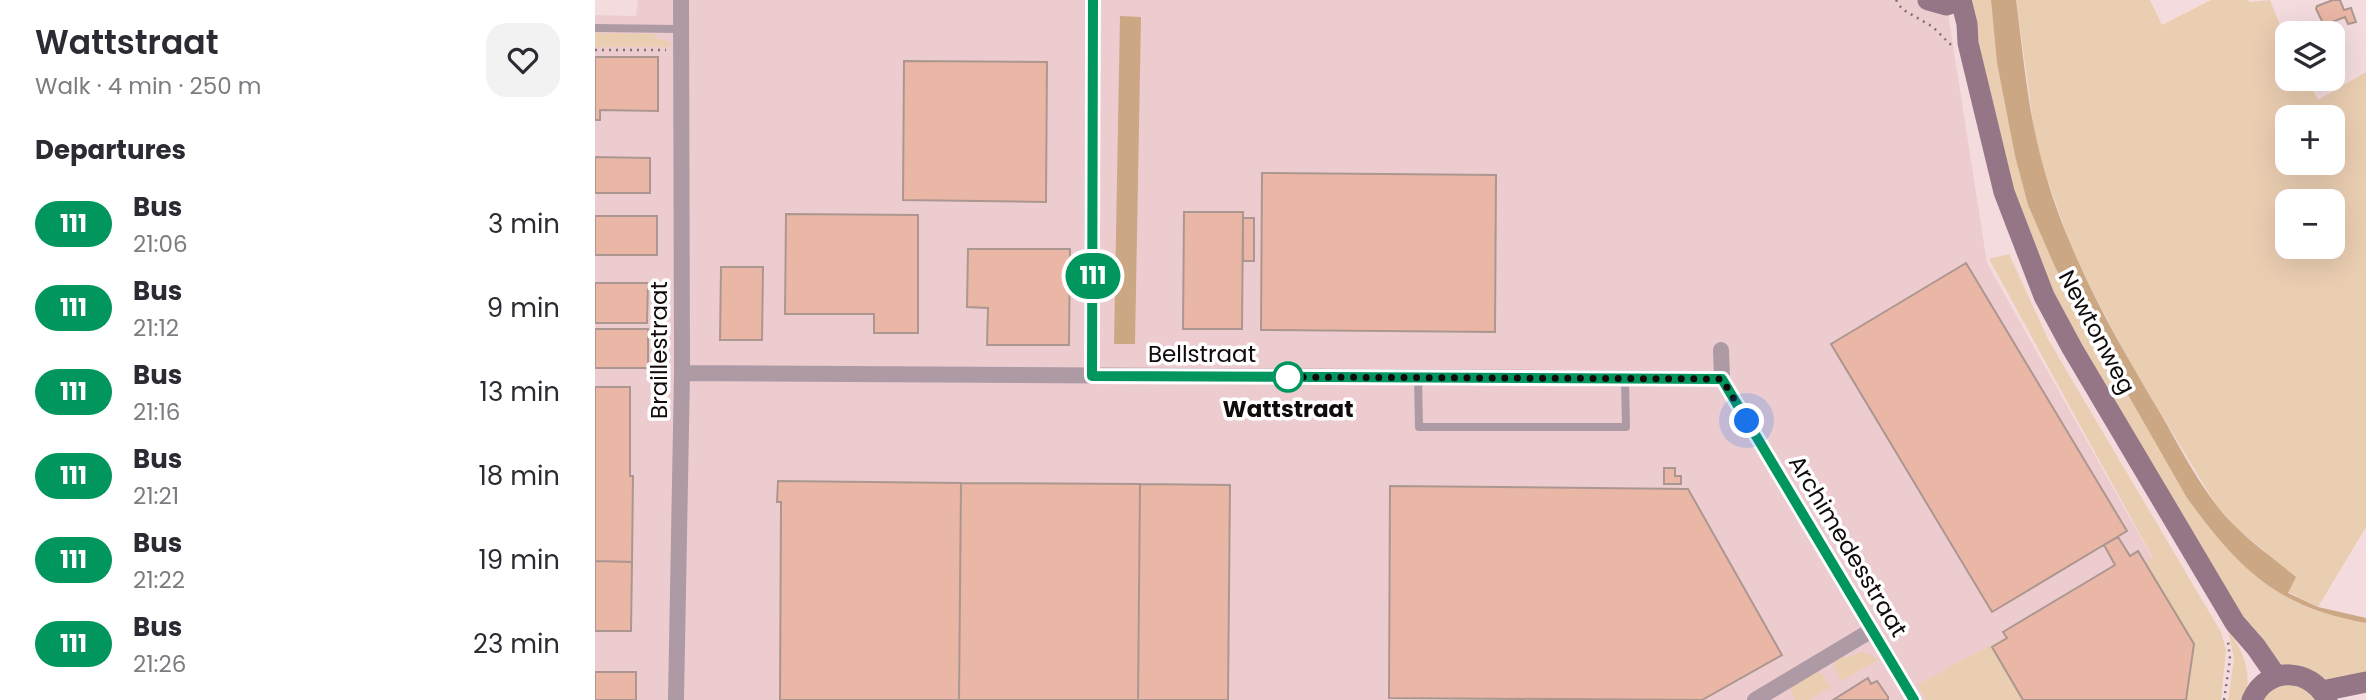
<!DOCTYPE html>
<meta charset="utf-8">
<style>
:root{--surface:#fff;--page:#f2f2f3;--text:#2b2b33;--muted:#7c7c81}
body{margin:0;font-family:Poppins,sans-serif;background:var(--page);color:var(--text);height:100vh;display:flex;flex-direction:column;font-size:26px;white-space:nowrap}
*{box-sizing:border-box;margin:0}
p{font-size:23px;color:var(--muted)}
.icon{flex:none;width:38px;height:38px;fill:none;stroke:currentColor;stroke-width:2;stroke-linecap:round;stroke-linejoin:round}
.map{position:relative;flex:1;overflow:hidden}
.panel{display:flex;flex-direction:column;background:var(--surface);width:595px}
.panel>*{flex:none}
.badge{padding:0 14px;border-radius:23px;font-size:24px;line-height:46px}
.tools{position:absolute;left:1680px;top:21px;display:grid;gap:14px}
.tools a{display:grid;place-items:center;width:70px;height:70px;border-radius:14px;background:var(--surface);box-shadow:0 7px 28px #0002;font-size:35px}
.you{position:absolute;width:35px;height:35px;margin:-18px;border:5px solid #fff;border-radius:50%;background:#1a73e8;box-shadow:0 0 0 10px #1a73e833}
.map>.badge{position:absolute;translate:-50% -50%;box-shadow:0 0 0 4px #fff}
h2{padding:0 35px;font-size:26px;line-height:63px}
.round{display:grid;place-items:center;flex:none;width:74px;height:74px;border-radius:21px;background:var(--page)}
.overview{display:flex;align-items:center;justify-content:space-between;height:119px;padding:0 35px}
h1{font-size:33px;font-weight:600;line-height:52px}
ul{padding:0;list-style:none}
li{display:flex;align-items:center;gap:21px;height:84px;padding:0 35px}
li div{flex:1}
li b{display:block;font-size:26px}
li em{font-style:normal}
li .badge{min-width:77px;font-weight:700;text-align:center}
main{display:flex;flex:1;min-height:0}
.map>svg:first-child{display:block}
</style>
<main>
<section class="panel">
<div class="overview"><div><h1>Wattstraat</h1><p>Walk · 4 min · 250 m</p></div><a class="round"><svg class="icon" aria-label="heart" viewBox="0 0 24 24"><path d="M12 20l-8-8c-3-5 5-10 8-4 3-6 11-1 8 4z"/></svg></a></div>
<h2>Departures</h2>
<ul>
<li><span class="badge" style="background:#00965e;color:#fff">111</span><div><b>Bus</b><p>21:06</p></div><em>3 min</em></li>
<li><span class="badge" style="background:#00965e;color:#fff">111</span><div><b>Bus</b><p>21:12</p></div><em>9 min</em></li>
<li><span class="badge" style="background:#00965e;color:#fff">111</span><div><b>Bus</b><p>21:16</p></div><em>13 min</em></li>
<li><span class="badge" style="background:#00965e;color:#fff">111</span><div><b>Bus</b><p>21:21</p></div><em>18 min</em></li>
<li><span class="badge" style="background:#00965e;color:#fff">111</span><div><b>Bus</b><p>21:22</p></div><em>19 min</em></li>
<li><span class="badge" style="background:#00965e;color:#fff">111</span><div><b>Bus</b><p>21:26</p></div><em>23 min</em></li>
</ul>
</section>
<div class="map">
<svg width="1771" height="700" viewBox="0 0 1771 700">
<rect width="100%" height="100%" fill="#f4dcde"/>
<path fill="#edccd0" d="M43 0H1351L1392 263 1558 559 1324 684 1333 700H0V15L41 16Z"/>
<path fill="#eaceb2" fill-rule="evenodd" d="M1375 0H1396L1402 63 1420 156 1433 205 1460 267 1592 498C1644 569 1681 607 1771 623V677L1742 685 1685 665 1634 598 1472 326 1413 180Z
M1421 0H1555L1567 25 1616 0H1653L1655 2 1675 0 1692 42V79H1712L1723 100 1771 72V527L1723 607 1693 592 1669 551 1643 529 1621 505 1536 364 1480 258 1449 170 1440 135ZM1692 117H1738V163H1692ZM1692 201H1738V247H1692Z
M0 33 60 34V38L74 41 76 47H0Z
M1414 254 1454 341 1626 632 1631 650 1626 700H1330L1323 684 1558 558 1394 259Z
M1633 630C1649 652 1658 674 1649 700H1633L1639 658Z
M1266 652 1277 655 1283 660 1246 681 1240 668 1239 661 1248 655 1251 658Z
M1221 672 1227 674 1236 687 1214 700H1200L1195 687Z
M1698 684 1713 691 1720 700H1667L1681 686Z"/>
<path fill="#cba783" d="M1396 0H1421C1427 45 1431 92 1441 137 1463 238 1514 328 1567 416 1584 446 1601 479 1622 506 1644 534 1674 555 1701 577L1693 593 1723 607 1771 618V623C1681 607 1644 569 1592 498L1460 267 1433 205 1420 156 1402 63Z
M525 16 546 17 540 344H519Z"/>
<path fill="#eab6a5" stroke="#ac9790" stroke-width="2" d="M1738 0H1745L1749 10 1756 8 1761 22 1753 24 1750 17 1729 25 1721 9 1722 6Z
M0 57H63V111L5 110V120H0Z
M309 61 452 62 451 202 308 200Z
M0 157 55 158V193H0Z
M667 173 901 175 900 332 666 330Z
M589 212H648L647 329H588Z
M191 214 323 215V333H279V314H190Z
M0 216H62V255H0Z
M648 218H659V261H648Z
M373 249H475L474 345H392L393 308 372 307Z
M1371 263 1532 531 1397 612 1236 344Z
M126 267H168L167 340H125Z
M0 283H53L52 323H0Z
M0 329H53V368H0Z
M0 387H35V476H38L37 562 0 561Z
M1069 468H1080V476H1086V484H1069Z
M183 481 366 483 364 700H185L186 502H182Z
M366 483 545 484 543 700H364Z
M545 484 635 485 633 700H543Z
M795 486 1093 489 1187 655 1107 700 794 698Z
M1523 537 1535 556 1543 551 1599 644 1591 700H1428L1397 647 1412 638 1408 632 1520 565 1509 545Z
M0 561 37 562 36 631H0Z
M0 672H41V700H0Z
M1273 678 1276 684 1282 681 1293 697V700H1238Z"/>
<g fill="none" stroke-linecap="round" stroke-linejoin="round">
<path stroke="#807172" stroke-width="2.5" stroke-dasharray="2 5" stroke-linecap="butt" d="M1301 0 1307 9 1338 27 1357 46
M0 50H71
M1629 700 1635 659 1633 641"/>
<path stroke="#ae9aa5" stroke-width="8" d="M0 28 85 29
M823 377 824 427H1031L1030 379"/>
<path stroke="#ae9aa5" stroke-width="16" d="M1126 350 1127 379 1319 700
M87 373 1127 379
M497 376 498 0
M81 700 87 373 86 0
M1160 700 1277 630"/>
<path stroke="#947687" stroke-width="21" d="M1333 0 1351 5 1365 0
M1366 0 1372 24 1373 43 1409 192 1449 296 1477 348 1640 623 1661 647 1681 676
M1727 691 1771 682
M1657 700C1672 665 1717 668 1732 700"/>
</g>
<g fill="none" stroke-linecap="round" stroke-linejoin="round">
<defs>
<path id="line" d="M498 0 497 376 1127 379 1319 700"/>
</defs>
<use href="#line" stroke="#fff" stroke-width="16"/>
<use href="#line" stroke="#00965e" stroke-width="10"/>
<path stroke="#120b0c" stroke-width="7" stroke-dasharray="0 12.6" d="M693 377H688L1127 379 1152 421"/>
</g>
<circle fill="#fff" stroke="#00965e" stroke-width="3.5" cx="693" cy="377" r="14"/>
<g text-anchor="middle" dominant-baseline="central" stroke-width="7" stroke-linejoin="round" paint-order="stroke">
<g font-size="23" fill="#120b0c" stroke="#fff">
<text transform="translate(1502 332) rotate(62)">Newtonweg</text>
<text transform="translate(64 350) rotate(-90)">Braillestraat</text>
<text x="607" y="354">Bellstraat</text>
<text transform="translate(1253 546) rotate(59)">Archimedesstraat</text>
</g>
<g font-size="23" font-weight="bold" fill="#120b0c" stroke="#fff">
<text x="693" y="409">Wattstraat</text>
</g>
</g>
</svg>
<div class="tools">
<a><svg class="icon" aria-label="layers" viewBox="0 0 24 24"><path d="M12 4l9 5-9 5-9-5zM3 14l9 5 9-5"/></svg></a>
<a>+</a>
<a>−</a>
</div>
<div class="you" style="left:1152px;top:421px"></div>
<b class="badge" style="left:498px;top:276px;background:#00965e;color:#fff">111</b>
</div>
</main>
